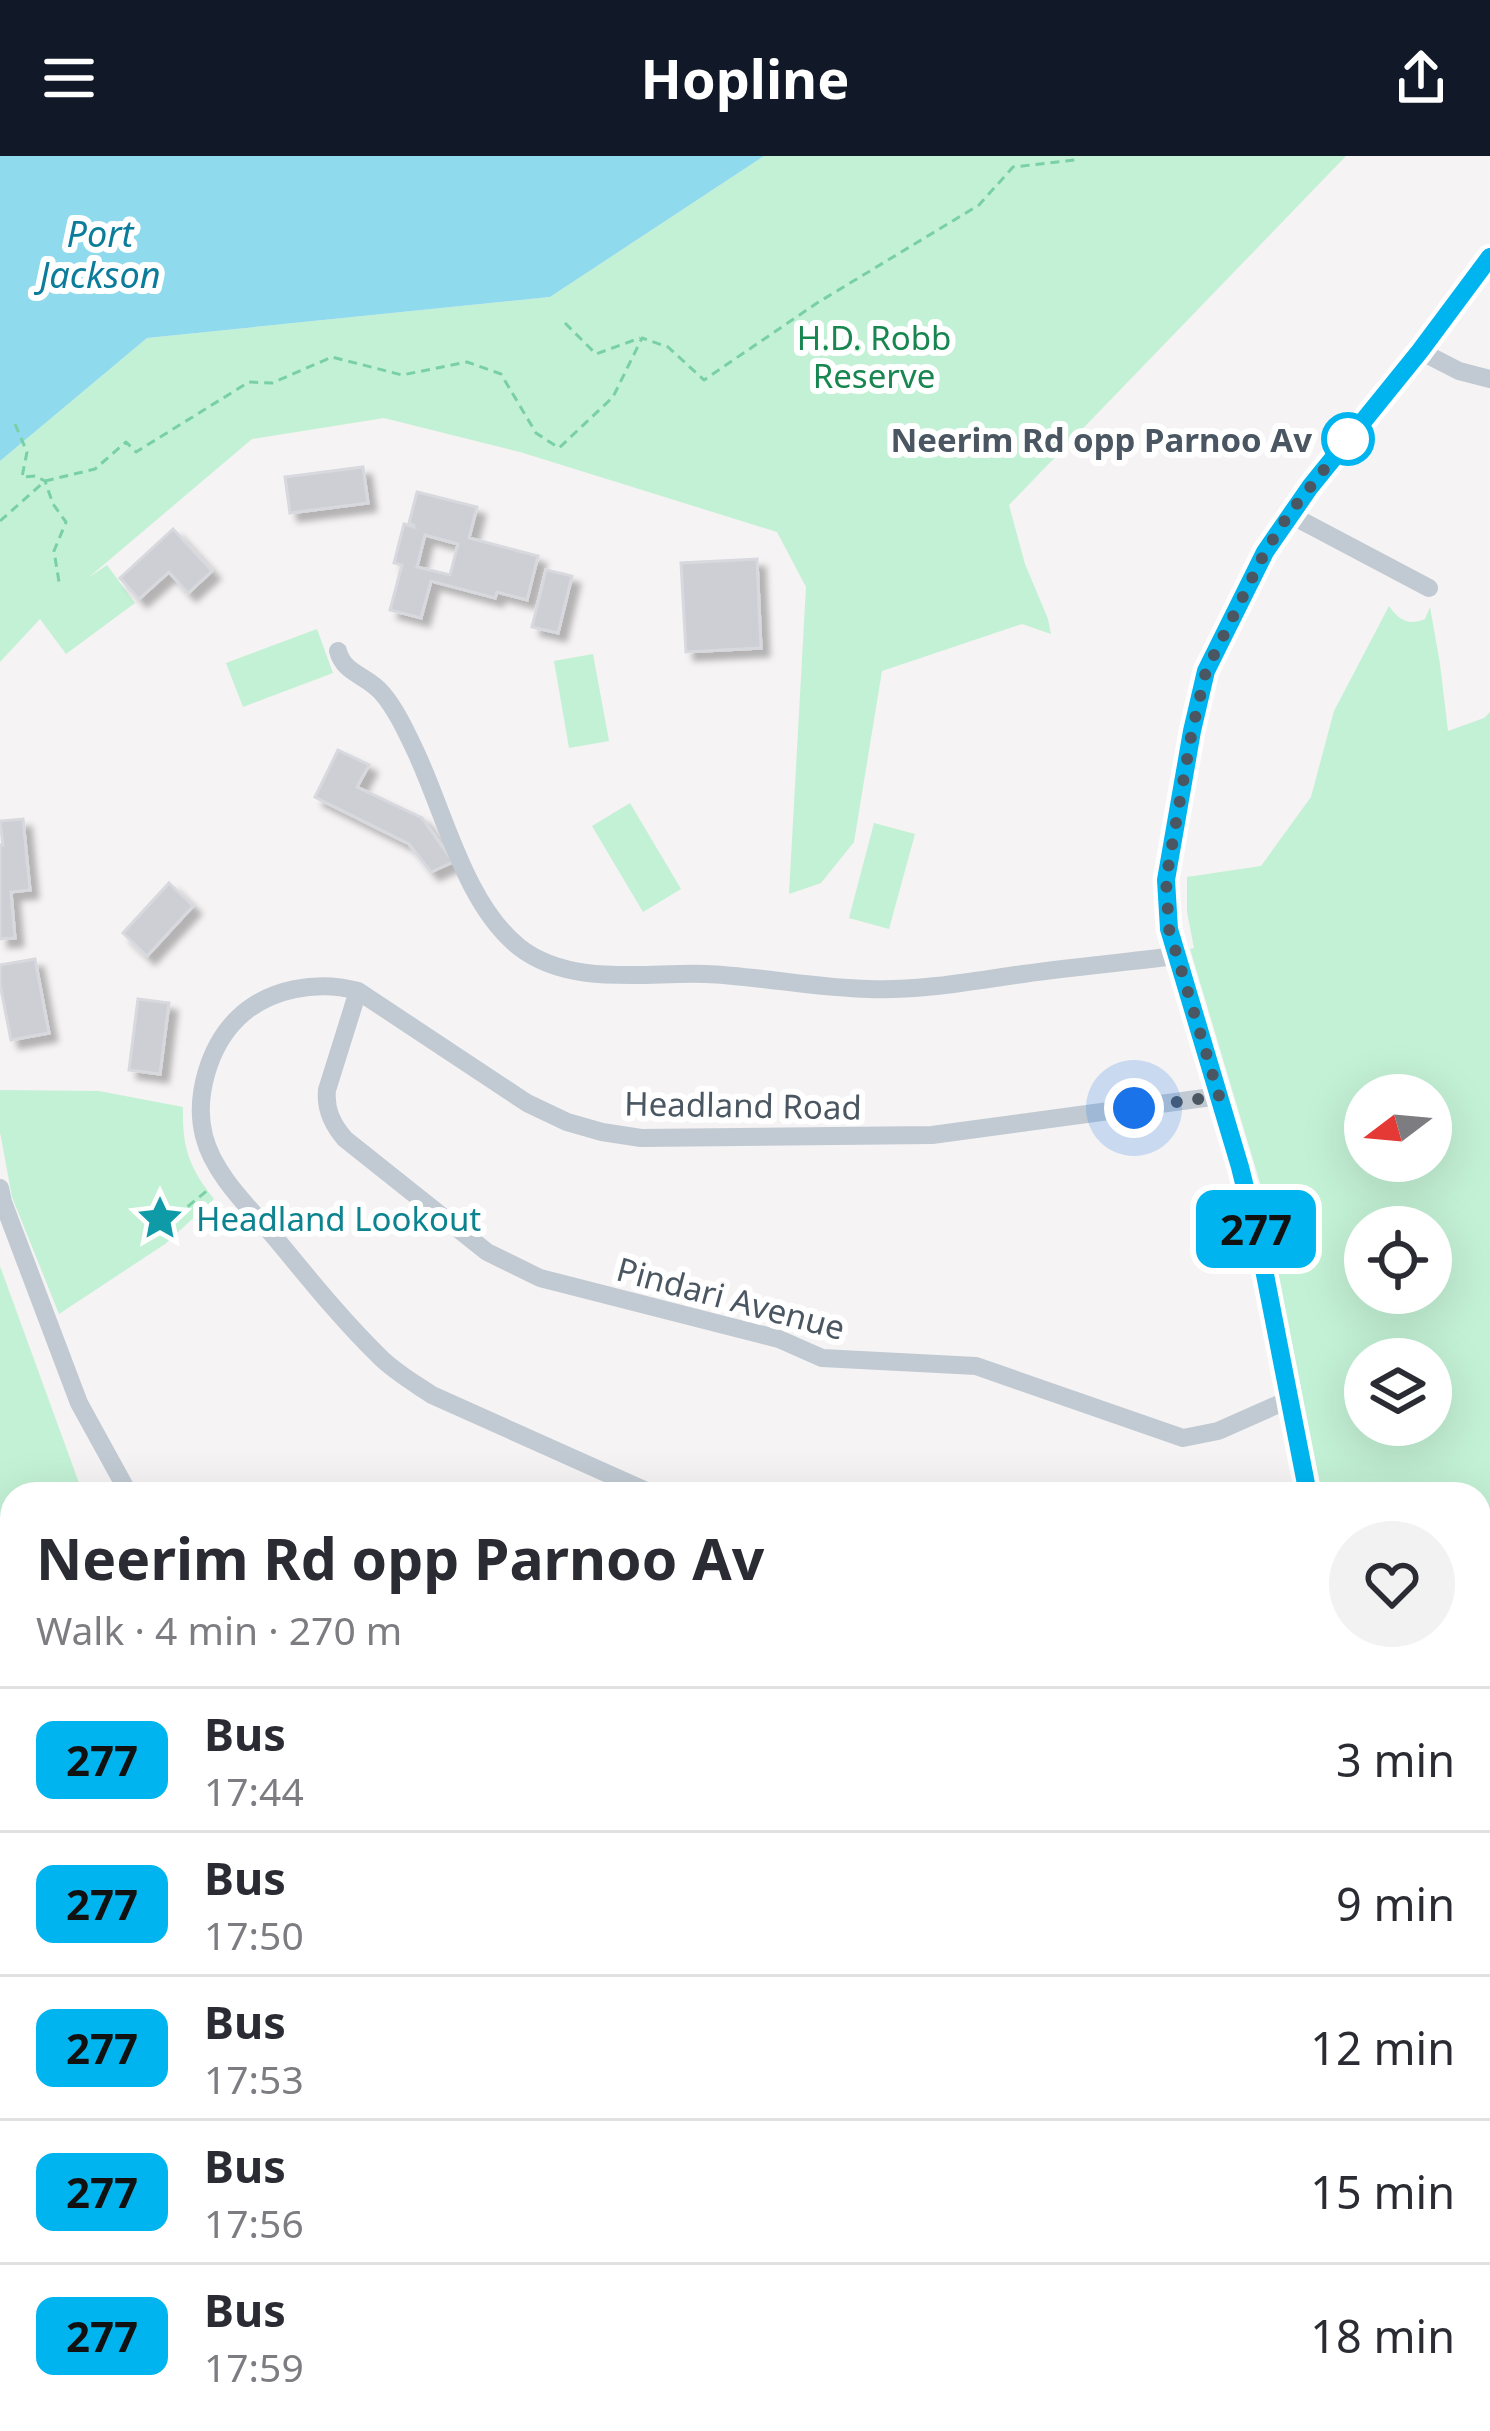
<!DOCTYPE html>
<meta charset="utf-8">
<style>
:root{--surface:#fff;--page:#f2f2f3;--text:#2b2b33;--muted:#7c7c81;--line:#e1e1e2;--accent:#111827}
body{margin:0;font-family:"Noto Sans",sans-serif;background:var(--page);color:var(--text);height:100vh;display:flex;flex-direction:column;font-size:45px;white-space:nowrap}
*{box-sizing:border-box;margin:0}
p{font-size:39px;color:var(--muted)}
.icon{flex:none;width:66px;height:66px;fill:none;stroke:currentColor;stroke-width:2;stroke-linecap:round;stroke-linejoin:round}
.map{position:relative;flex:1;overflow:hidden}
.sheet{position:absolute;left:0px;top:1326px;width:1491px;height:951px;display:flex;flex-direction:column;background:var(--surface);border-radius:36px 36px 0 0;box-shadow:0 12px 48px #0002}
.sheet>*{flex:none}
.badge{padding:0 24px;border-radius:18px;font-size:42px;line-height:78px}
.needle{width:78px;rotate:254deg}
.buttons{position:absolute;left:1344px;top:918px;display:grid;gap:24px}
.buttons a{display:grid;place-items:center;width:108px;height:108px;border-radius:50%;background:var(--surface);box-shadow:0 12px 48px #0002;font-size:60px}
.you{position:absolute;width:60px;height:60px;margin:-30px;border:9px solid #fff;border-radius:50%;background:#1a73e8;box-shadow:0 0 0 18px #1a73e833}
.map>.badge{position:absolute;translate:-50% -50%;box-shadow:0 0 0 6px #fff}
.round{display:grid;place-items:center;flex:none;width:126px;height:126px;border-radius:63px;background:var(--page)}
.overview{display:flex;align-items:center;justify-content:space-between;height:204px;padding:0 36px}
h1{font-size:57px;font-weight:700;line-height:90px}
ul{padding:0;list-style:none}
li{display:flex;align-items:center;gap:36px;height:144px;padding:0 36px;border-top:3px solid var(--line)}
li div{flex:1}
li b{display:block;font-size:45px}
li em{font-style:normal}
li .badge{min-width:132px;font-weight:700;text-align:center}
header{display:flex;justify-content:space-between;align-items:center;height:156px;padding:0 36px;background:var(--accent);color:#fff;font-size:54px;font-weight:700}
.map>svg:first-child{display:block}
</style>
<header><svg class="icon" aria-label="menu" viewBox="0 0 24 24"><path d="M4 6h16M4 12h16M4 18h16"/></svg>Hopline<svg class="icon" aria-label="share" viewBox="0 0 24 24"><path d="M12 15V3M7 8l5-5 5 5M5 13v7h14v-7"/></svg></header>
<div class="map">
<svg width="1490" height="2275" viewBox="0 0 1490 2275">
<defs>
<filter id="shadow"><feDropShadow dx="8" dy="8" stdDeviation="3" flood-color="#0004"/></filter>
</defs>
<rect width="100%" height="100%" fill="#f5f3f3"/>
<path fill="#c3f1d5" fill-rule="evenodd" d="M764 0H1346L1009 349 1025 408 1048 463 1051 478 1022 468 882 515 854 686 821 727 789 738 806 431 777 376 520 296 384 262 252 283 88 422 107 409 135 447 66 498 40 463 0 506V305L147 182 550 141Z
M1389 450C1399 464 1408 470 1425 463L1430 451 1440 508 1448 575 1484 562 1490 556V1534L1479 1530V1338H1322L1260 1027 1190 793 1194 792 1187 756V721L1261 710 1311 641 1334 555ZM1365 939H1431V1005H1365ZM1365 1071H1431V1137H1365ZM1365 1203H1431V1269H1365Z
M317 473 333 517 243 551 226 507Z
M593 498 609 585 569 592 554 505Z
M630 647 681 733 643 756 592 670Z
M874 667 915 678 889 773 849 762Z
M0 934 99 935 183 951C182 992 189 1011 214 1043L165 1088 59 1158 12 1041 0 976Z
M0 1110 83 1338H12V1542L0 1524Z
M12 1624V1888L0 1892V1650Z
M1479 1746 1490 1759V2244L1479 2251Z"/>
<path fill="#90daee" d="M0 0H764L550 141 147 182 0 305Z"/>
<path fill="#cdcfd5" stroke="#d7d9de" stroke-width="3" fill-rule="evenodd" filter="url(#shadow)" d="M363 311 368 347 290 357 285 321Z
M417 336 477 351 469 382 538 400 527 444 497 436 495 442 431 425 421 462 390 454 402 409 394 407 404 368 414 371V369L409 367ZM425 379 458 388 450 419 417 411Z
M173 373 212 415 188 437 169 416 139 443 120 422Z
M757 403 761 492 686 496 681 407Z
M546 414 572 420 558 477 532 471Z
M338 594 369 609 357 631 422 662 453 706 431 716 409 688 315 641Z
M23 663 30 734 11 736 15 782 0 783V689H3L0 665Z
M169 727 193 750 147 800 123 777Z
M35 803 49 877 11 884 0 828V809Z
M138 843 169 847 160 918 129 914Z"/>
<g fill="none" stroke-linecap="round" stroke-linejoin="round">
<path stroke="#7ad0a6" stroke-width="3" stroke-dasharray="9 6" stroke-linecap="butt" d="M565 167 596 198 640 182
M15 268 27 296 22 321 35 320 45 325 53 348 66 366 54 395 59 426
M0 365 45 325 95 313 126 286 136 296 249 226 272 227 332 201 402 219 467 206 501 218 536 277 559 292 613 241 642 182 668 191 704 224 817 147 979 49 1013 11 1075 4 1076 0
M160 1062 186 1052 209 1033
M0 1391 12 1400
M1479 1778 1490 1787
M1479 1816 1490 1804
M1479 1918 1490 1945
M1479 2203 1490 2182
M883 2275V2265
M1399 2275 1414 2265"/>
<path stroke="#c1cad2" stroke-width="9" d="M527 2265 530 2271 546 2275"/>
<path stroke="#c1cad2" stroke-width="18" d="M1420 195 1459 215 1490 223
M1289 358 1429 432
M338 495C344 518 367 519 382 537 395 552 405 573 414 592 444 654 464 747 519 791 570 831 645 816 705 818 760 820 814 832 869 833 920 835 972 825 1023 818 1074 811 1125 806 1177 800
M358 835 327 934C325 953 332 968 345 983L487 1096 540 1122 779 1183 822 1202 976 1210 1183 1282 1218 1275 1288 1244
M0 1032 3 1046 79 1247 129 1338
M653 1338 432 1239C414 1227 395 1216 380 1201 343 1165 310 1124 277 1084 252 1054 214 1020 204 980 194 941 209 890 238 862 269 832 318 824 358 835L527 947 567 966 602 976 641 982 932 979 1219 940
M1308 1338 1259 1088 1240 1011 1169 773 1166 724 1187 601 1206 515 1265 396 1309 331 1420 195 1490 102
M1479 1546 1490 1551
M0 1900 12 1886
M1319 2265 1327 2275
M169 2275 170 2265"/>
</g>
<g fill="none" stroke-linecap="round" stroke-linejoin="round">
<defs>
<path id="line" d="M1308 1338 1259 1088 1240 1011 1169 773 1166 724 1192 575 1206 515 1265 396 1310 331 1420 195 1490 101"/>
</defs>
<use href="#line" stroke="#fff" stroke-width="27"/>
<use href="#line" stroke="#00b5ef" stroke-width="18"/>
<path stroke="#4a5661" stroke-width="12" stroke-dasharray="0 21.6" d="M1134 952 1219 940 1169 773 1166 724 1192 575 1206 515 1265 396 1289 358 1348 283"/>
</g>
<defs>
<symbol id="sight-bare" viewBox="-9 -9 18 18"><path d="M0-6L1.8-2.2L6-1.7L2.9 1.2L3.7 5.4L0 3.3L-3.7 5.4L-2.9 1.2L-6-1.7L-1.8-2.2Z" fill="#0f9aa8" stroke="#fff" stroke-width="2.5" paint-order="stroke"/></symbol>
</defs>
<g fill-rule="evenodd">
<use href="#sight-bare" x="127" y="1029" width="66" height="66"/>
</g>
<circle fill="#fff" stroke="#00b5ef" stroke-width="6" cx="1348" cy="283" r="24"/>
<g text-anchor="middle" dominant-baseline="central" stroke-width="12" stroke-linejoin="round" paint-order="stroke">
<g font-size="33" fill="#17864f" stroke="#fff">
<text x="874" y="181">H.D. Robb<tspan x="874" dy="38">Reserve</tspan></text>
</g>
<g font-size="33" font-weight="bold" fill="#4a5661" stroke="#fff" text-anchor="end">
<text x="1312" y="283">Neerim Rd opp Parnoo Av</text>
</g>
<g font-size="33" fill="#4a5661" stroke="#fff">
<text transform="translate(743 949) rotate(1)">Headland Road</text>
<text transform="translate(731 1142) rotate(15)">Pindari Avenue</text>
</g>
<g font-size="33" fill="#0d838f" stroke="#fff" text-anchor="start">
<text x="196" y="1062">Headland Lookout</text>
</g>
<g font-size="36" font-style="italic" fill="#0c7c9b" stroke="#fff">
<text x="100" y="77">Port<tspan x="100" dy="41">Jackson</tspan></text>
</g>
</g>
</svg>
<div class="buttons">
<a><svg class="needle" viewBox="-14 -14 28 28"><path d="M0-13l5 13h-10z" fill="#e53935"/><path d="M0 13l5-13h-10z" fill="#7c7c81"/></svg></a>
<a><svg class="icon" aria-label="locate" viewBox="0 0 24 24"><circle cx="12" cy="12" r="6"/><path d="M12 2v4M12 18v4M2 12h4M18 12h4"/></svg></a>
<a><svg class="icon" aria-label="layers" viewBox="0 0 24 24"><path d="M12 4l9 5-9 5-9-5zM3 14l9 5 9-5"/></svg></a>
</div>
<div class="you" style="left:1134px;top:952px"></div>
<b class="badge" style="left:1256px;top:1073px;background:#00b5ef;color:#111">277</b>
<section class="sheet">
<div class="overview"><div><h1>Neerim Rd opp Parnoo Av</h1><p>Walk · 4 min · 270 m</p></div><a class="round"><svg class="icon" aria-label="heart" viewBox="0 0 24 24"><path d="M12 20l-8-8c-3-5 5-10 8-4 3-6 11-1 8 4z"/></svg></a></div>
<ul>
<li><span class="badge" style="background:#00b5ef;color:#111">277</span><div><b>Bus</b><p>17:44</p></div><em>3 min</em></li>
<li><span class="badge" style="background:#00b5ef;color:#111">277</span><div><b>Bus</b><p>17:50</p></div><em>9 min</em></li>
<li><span class="badge" style="background:#00b5ef;color:#111">277</span><div><b>Bus</b><p>17:53</p></div><em>12 min</em></li>
<li><span class="badge" style="background:#00b5ef;color:#111">277</span><div><b>Bus</b><p>17:56</p></div><em>15 min</em></li>
<li><span class="badge" style="background:#00b5ef;color:#111">277</span><div><b>Bus</b><p>17:59</p></div><em>18 min</em></li>
</ul>
</section>
</div>
